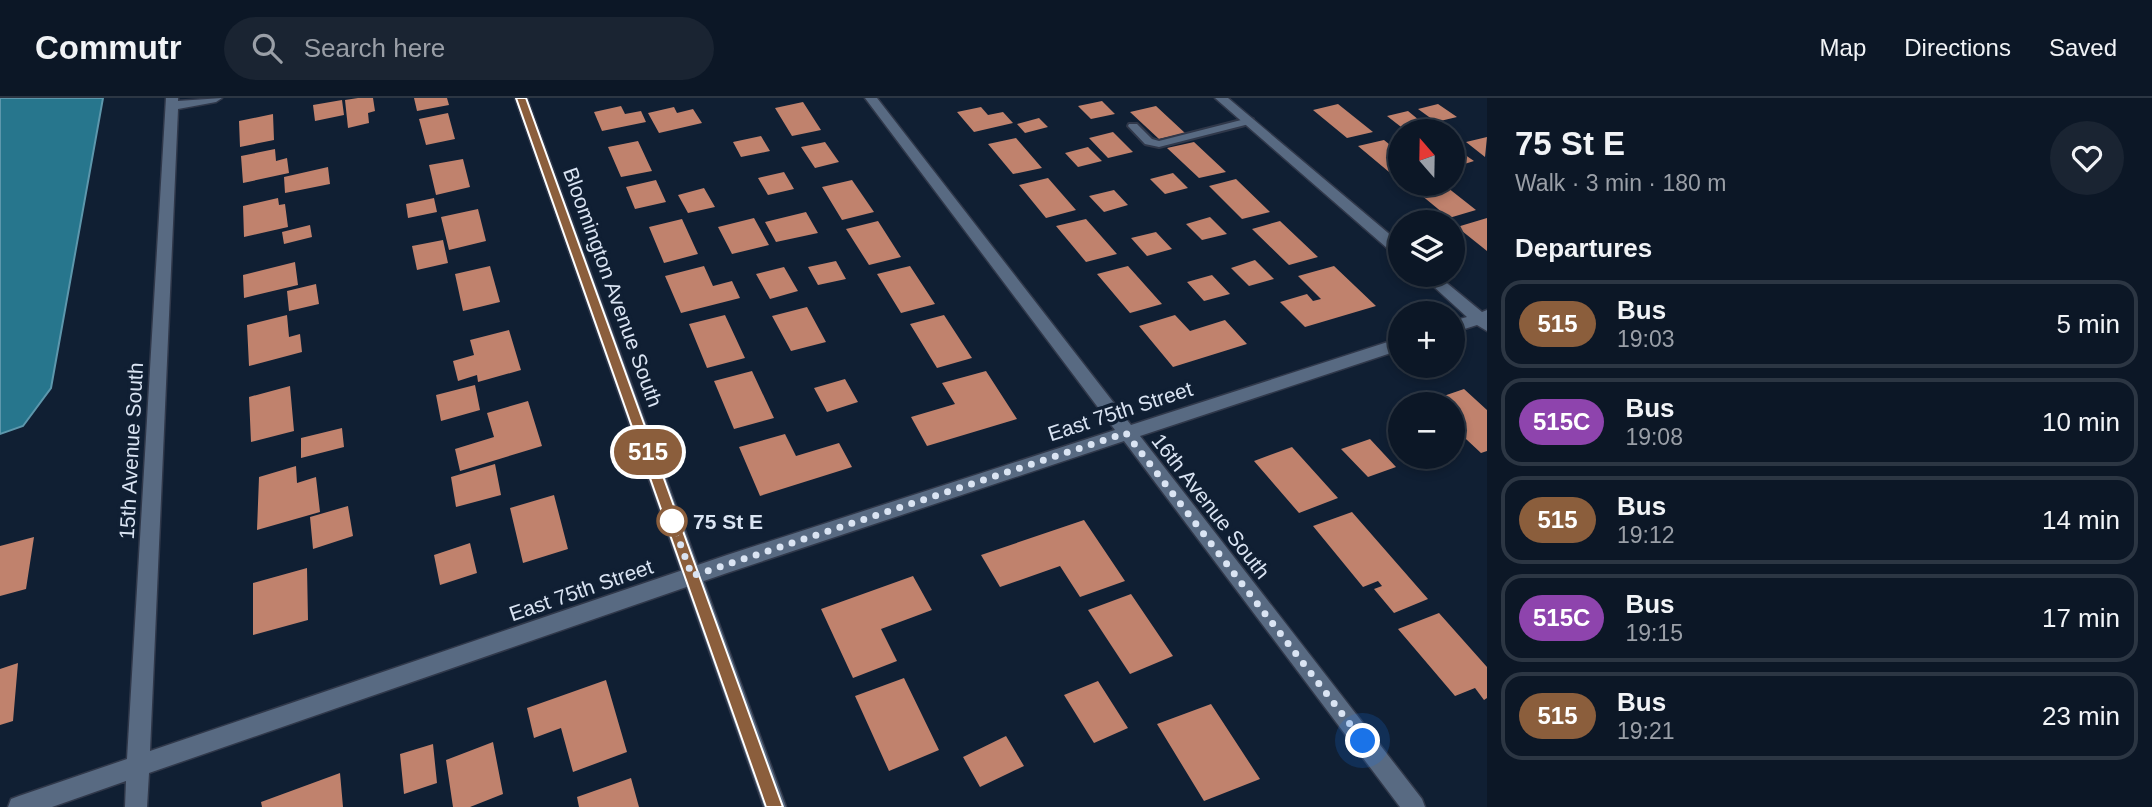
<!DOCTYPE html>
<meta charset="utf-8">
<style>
:root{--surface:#0c1726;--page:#1a2432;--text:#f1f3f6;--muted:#9a9fa7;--line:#2c3643}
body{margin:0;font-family:Arial,sans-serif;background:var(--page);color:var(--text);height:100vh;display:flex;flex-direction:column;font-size:26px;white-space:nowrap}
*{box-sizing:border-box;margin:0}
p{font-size:23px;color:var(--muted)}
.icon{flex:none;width:38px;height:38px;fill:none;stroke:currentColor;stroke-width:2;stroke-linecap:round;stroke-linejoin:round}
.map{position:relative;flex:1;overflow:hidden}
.drawer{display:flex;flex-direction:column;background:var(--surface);width:665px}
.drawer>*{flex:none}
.badge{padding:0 14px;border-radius:23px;font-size:24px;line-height:46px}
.needle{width:46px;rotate:340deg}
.fabs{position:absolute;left:1388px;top:21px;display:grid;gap:14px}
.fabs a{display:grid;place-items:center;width:77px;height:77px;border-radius:50%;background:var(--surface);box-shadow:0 4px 10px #0003,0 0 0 2px var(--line);font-size:35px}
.you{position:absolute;width:35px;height:35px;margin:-18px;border:5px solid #fff;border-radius:50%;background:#1a73e8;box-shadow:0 0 0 10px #1a73e833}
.map>.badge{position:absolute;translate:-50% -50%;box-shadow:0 0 0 4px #fff}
h2{padding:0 28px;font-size:26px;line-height:63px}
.round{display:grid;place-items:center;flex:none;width:74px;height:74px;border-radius:37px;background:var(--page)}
.headline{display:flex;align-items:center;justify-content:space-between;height:119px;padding:0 28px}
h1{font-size:33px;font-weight:600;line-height:52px}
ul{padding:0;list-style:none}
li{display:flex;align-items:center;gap:21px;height:88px;margin:0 14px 10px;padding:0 14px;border:4px solid var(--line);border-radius:21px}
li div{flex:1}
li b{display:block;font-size:26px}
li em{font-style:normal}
li .badge{min-width:77px;font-weight:700;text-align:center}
header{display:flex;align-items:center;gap:42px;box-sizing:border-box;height:98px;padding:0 35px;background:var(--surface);border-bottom:2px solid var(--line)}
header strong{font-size:33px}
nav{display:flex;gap:38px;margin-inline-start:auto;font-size:24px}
.search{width:490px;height:63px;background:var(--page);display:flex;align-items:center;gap:18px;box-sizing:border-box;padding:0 24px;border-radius:38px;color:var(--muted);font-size:26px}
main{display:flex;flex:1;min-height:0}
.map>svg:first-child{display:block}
</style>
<header>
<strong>Commutr</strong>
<div class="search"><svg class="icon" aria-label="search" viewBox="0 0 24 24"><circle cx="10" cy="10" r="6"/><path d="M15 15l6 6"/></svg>Search here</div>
<nav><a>Map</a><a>Directions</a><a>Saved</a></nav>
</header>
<main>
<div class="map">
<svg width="1487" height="709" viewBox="0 0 1487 709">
<rect width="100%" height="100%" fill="#101f33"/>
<path fill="#27768d" stroke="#5d97ac" stroke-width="2" d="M0 0H103L51 290 23 328 0 336Z"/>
<path fill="#c0826d" d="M358 0H373L375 13 368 15 369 25 348 30 345 2Z
M414 0H447L449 7 417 13Z
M342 2 344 17 315 23 313 7Z
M1102 3 1115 16 1091 21 1078 8Z
M803 4 821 32 792 38 775 10Z
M1338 6 1373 34 1347 40 1313 12Z
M1438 6 1457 19 1436 24 1418 11Z
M621 8 625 16 641 13 646 24 602 33 594 14Z
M1156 8 1185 35 1159 41 1130 14Z
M674 9 677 15 693 11 702 25 659 35 648 15Z
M981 9 988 17 1003 14 1013 25 974 34 957 14Z
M1408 13 1425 27 1405 32 1387 18Z
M448 15 455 41 426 47 419 21Z
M273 16 274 42 240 49 239 23Z
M1039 20 1048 29 1025 35 1017 26Z
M1113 34 1133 54 1108 60 1089 40Z
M761 38 770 53 741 59 733 44Z
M1487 39 1485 59 1466 44Z
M1016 40 1042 70 1013 76 988 46Z
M1384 42 1400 55V77L1395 79 1358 48Z
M638 43 652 73 621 79 608 49Z
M825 44 839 64 815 70 801 49Z
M1194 44 1226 74 1199 80 1167 50Z
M1452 48 1474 63 1455 69Z
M1088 49 1102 63 1078 69 1065 55Z
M275 51 276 63 287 60 289 75 243 85 241 58Z
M463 61 470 89 436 97 429 67Z
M328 69 330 86 285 95 284 79Z
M784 74 794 91 768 97 758 80Z
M1173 75 1188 90 1165 96 1150 81Z
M1048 80 1076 112 1046 120 1019 87Z
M1236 81 1270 114 1242 121 1209 88Z
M656 82 666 104 635 111 626 89Z
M852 82 874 114 842 122 822 89Z
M1443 86 1476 112 1449 120 1409 87Z
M704 90 715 109 688 115 678 97Z
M1114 92 1128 107 1104 114 1089 98Z
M278 100 279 107 285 106 288 129 244 139 243 108Z
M434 100 437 114 408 120 406 106Z
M478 111 486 143 449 152 441 119Z
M806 114 818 135 776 144 765 124Z
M1210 119 1227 136 1202 142 1186 126Z
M754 120 769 147 732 156 718 129Z
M1487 120V153L1457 129Z
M682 121 698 156 664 165 649 129Z
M1086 121 1117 156 1086 164 1056 128Z
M878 123 901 159 869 167 846 131Z
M1280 123 1318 159 1289 167 1252 131Z
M310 127 312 139 284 146 282 134Z
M1156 134 1172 151 1147 158 1131 140Z
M443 142 448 165 417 172 412 148Z
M1255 162 1274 181 1249 188 1231 170Z
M836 163 846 181 818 187 808 169Z
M295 164 298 187 244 200 243 177Z
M490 168 500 204 463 213 455 176Z
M704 168 713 188 732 183 740 200 681 215 665 178Z
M910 168 935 206 901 215 877 176Z
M1128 168 1162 206 1130 215 1097 176Z
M1334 168 1376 208 1305 229 1280 204 1307 196 1313 203 1321 201 1298 178Z
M784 169 798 193 770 201 756 176Z
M1212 177 1230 196 1204 203 1187 184Z
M316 186 319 206 289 213 287 193Z
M807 209 826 244 791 253 772 218Z
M287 217 289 239 300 236 302 254 249 268 247 227Z
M725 217 745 260 707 270 689 226Z
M944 217 972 260 937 270 910 226Z
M1175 217 1190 233 1225 222 1247 246 1173 269 1139 228Z
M509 232 521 272 478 284 477 277 458 283 453 263 474 257 470 242Z
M752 273 774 320 734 331 714 283Z
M986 273 1017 321 927 348 911 319 955 306 942 285Z
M845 281 858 304 827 314 814 290Z
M475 287 480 312 441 323 436 297Z
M290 288 294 333 251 344 249 299Z
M1464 291 1487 312V353L1481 355 1452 328V306H1432L1429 303Z
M528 303 542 348 460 373 455 351 494 339 487 315Z
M342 330 344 349 301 360V340Z
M785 336 796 358 839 345 852 369 760 398 739 349Z
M1370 341 1396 369 1368 379 1341 351Z
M1292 349 1338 400 1299 415 1254 363Z
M495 366 501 397 456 409 451 379Z
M296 368 297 385 316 379 320 414 257 432 259 379Z
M554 397 568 451 523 465 510 410Z
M348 408 353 438 313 451 310 419Z
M1352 414 1428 501 1394 515 1374 491 1382 488 1378 483 1363 489 1313 428Z
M1084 422 1125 483 1080 499 1060 468 1000 489 981 457Z
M34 439 26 491 0 498V448Z
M470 445 477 475 440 487 434 457Z
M307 470 308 522 253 537V485Z
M913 478 932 512 881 531 897 563 853 580 821 511Z
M1131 496 1173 558 1130 576 1088 512Z
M1439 515 1487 569V600L1484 602 1475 590 1455 598 1398 531Z
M18 565 13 623 0 627V571Z
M904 580 939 652 889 673 855 598Z
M606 582 627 654 573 674 561 630 534 640 527 610Z
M1098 583 1128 630 1094 645 1064 597Z
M1211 606 1260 681 1204 703 1157 626Z
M1006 638 1024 668 980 689 963 659Z
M493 644 503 696 470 709H453L446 662Z
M433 646 437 685 404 696 400 656Z
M340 675 343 709H262L261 704Z
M631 680 639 709H579L577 699Z"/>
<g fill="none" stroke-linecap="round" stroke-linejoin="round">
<defs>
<path id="service" d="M1249 20 1253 21V25L1159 49 1145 46 1128 28 1129 26H1137L1152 41 1159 43Z"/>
<path id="minor" d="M166 0H178V3L222 0 216 4 178 11 150 653 727 457 1115 332 865 0H877L1131 327 1400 240V252L1140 338 1422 701 1425 709H1400L1124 343 727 475 149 675 147 709H125L126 683 52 709H8L11 701 19 698 127 661Z
M1215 0H1228L1400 145V158L1395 157Z
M1421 177H1437L1482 214 1487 212V233L1477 227 1452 235V223L1467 219Z"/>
<path id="tertiary" d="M515 0H527L786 709H764Z"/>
</defs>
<use href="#service" stroke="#30384a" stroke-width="4"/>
<use href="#minor" stroke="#30384a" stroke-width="3"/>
<use href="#tertiary" stroke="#30384a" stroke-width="3"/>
<use href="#service" fill="#586a82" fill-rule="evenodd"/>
<use href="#minor" fill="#586a82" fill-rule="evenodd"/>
<use href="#tertiary" fill="#586a82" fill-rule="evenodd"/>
</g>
<path fill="#8b5e3c" stroke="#fff" stroke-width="2" d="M516 0H526L783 709H766Z"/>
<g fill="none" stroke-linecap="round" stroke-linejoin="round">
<path stroke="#dae4f3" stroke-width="7" stroke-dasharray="0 12.6" d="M672 423 692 478 1126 335 1363 643"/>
</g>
<circle fill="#fff" stroke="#8b5e3c" stroke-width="3.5" cx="672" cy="423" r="14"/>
<g text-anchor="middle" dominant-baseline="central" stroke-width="7" stroke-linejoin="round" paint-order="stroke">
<g font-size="21" fill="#dae4f3" stroke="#101f33">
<text transform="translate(613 189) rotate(70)">Bloomington Avenue South</text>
<text transform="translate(1120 313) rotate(-18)">East 75th Street</text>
<text transform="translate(131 353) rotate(-87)">15th Avenue South</text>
<text transform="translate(1211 408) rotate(52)">16th Avenue South</text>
<text transform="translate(581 492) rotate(-19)">East 75th Street</text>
</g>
<g font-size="21" font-weight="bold" fill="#dae4f3" stroke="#101f33" text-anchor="start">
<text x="693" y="423">75 St E</text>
</g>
</g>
</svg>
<div class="fabs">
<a><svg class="needle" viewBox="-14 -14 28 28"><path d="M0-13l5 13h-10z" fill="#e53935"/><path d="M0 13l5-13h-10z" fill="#9a9fa7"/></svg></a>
<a><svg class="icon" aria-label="layers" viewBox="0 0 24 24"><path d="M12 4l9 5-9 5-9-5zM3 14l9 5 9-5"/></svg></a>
<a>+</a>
<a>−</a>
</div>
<div class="you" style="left:1363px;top:643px"></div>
<b class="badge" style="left:648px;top:354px;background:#8b5e3c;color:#fff">515</b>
</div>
<section class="drawer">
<div class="headline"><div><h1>75 St E</h1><p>Walk · 3 min · 180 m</p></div><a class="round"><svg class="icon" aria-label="heart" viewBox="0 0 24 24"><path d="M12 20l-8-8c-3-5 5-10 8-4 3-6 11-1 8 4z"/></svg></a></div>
<h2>Departures</h2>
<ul>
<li><span class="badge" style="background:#8b5e3c;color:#fff">515</span><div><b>Bus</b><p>19:03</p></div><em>5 min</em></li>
<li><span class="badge" style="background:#8e44ad;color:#fff">515C</span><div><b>Bus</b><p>19:08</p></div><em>10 min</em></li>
<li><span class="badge" style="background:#8b5e3c;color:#fff">515</span><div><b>Bus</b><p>19:12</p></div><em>14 min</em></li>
<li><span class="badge" style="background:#8e44ad;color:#fff">515C</span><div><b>Bus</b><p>19:15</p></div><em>17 min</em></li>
<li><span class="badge" style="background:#8b5e3c;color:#fff">515</span><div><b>Bus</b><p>19:21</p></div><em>23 min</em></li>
</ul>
</section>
</main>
